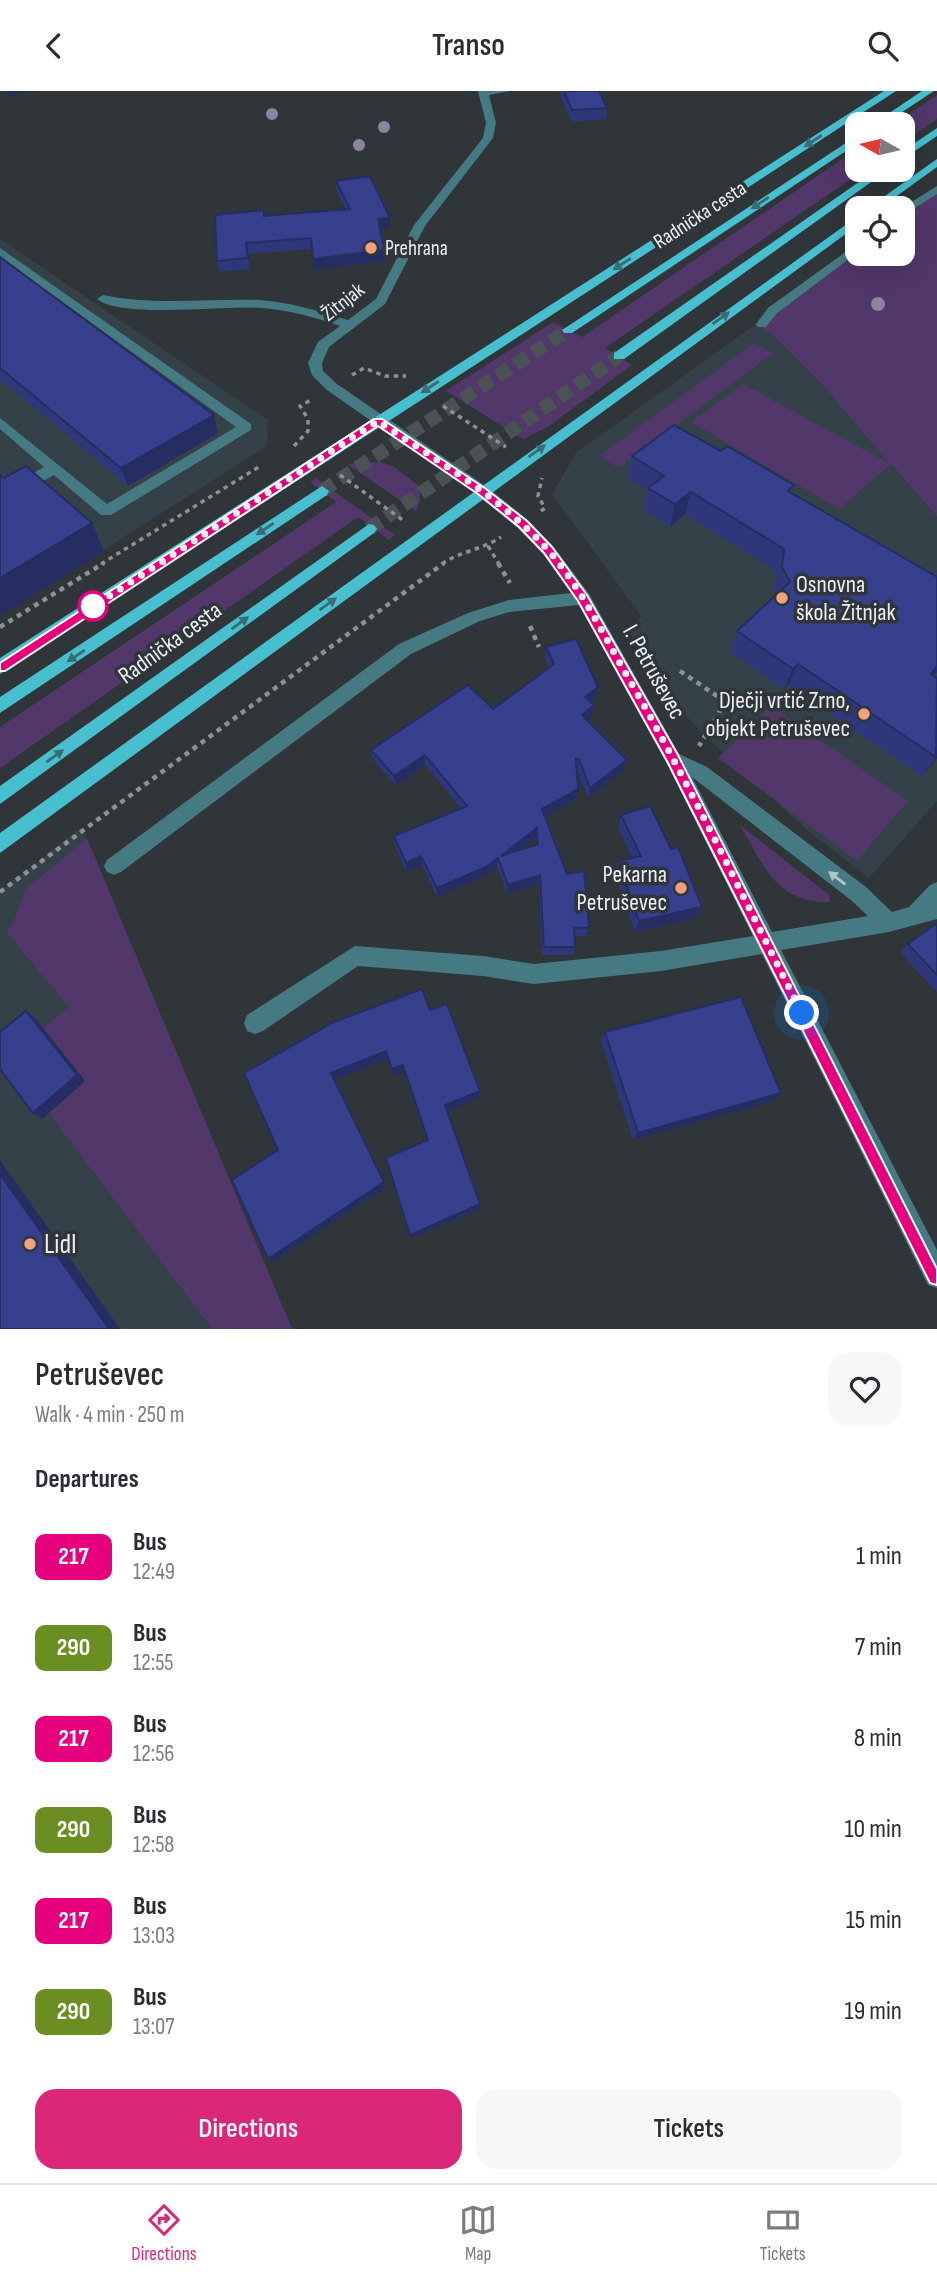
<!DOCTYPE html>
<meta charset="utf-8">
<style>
:root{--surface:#fff;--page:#f7f7f7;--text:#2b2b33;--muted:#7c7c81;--line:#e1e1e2;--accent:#db2777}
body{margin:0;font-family:"Sofia Sans Condensed",sans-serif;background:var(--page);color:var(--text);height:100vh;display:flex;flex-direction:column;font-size:26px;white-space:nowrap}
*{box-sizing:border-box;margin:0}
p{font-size:23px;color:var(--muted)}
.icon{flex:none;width:38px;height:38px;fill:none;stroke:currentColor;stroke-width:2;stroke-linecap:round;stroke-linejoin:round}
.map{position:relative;height:1238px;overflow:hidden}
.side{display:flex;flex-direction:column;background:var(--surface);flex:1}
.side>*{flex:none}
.badge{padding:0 14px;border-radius:10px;font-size:24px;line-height:46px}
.needle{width:46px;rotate:278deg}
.fabs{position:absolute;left:845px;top:21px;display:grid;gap:14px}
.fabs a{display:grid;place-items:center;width:70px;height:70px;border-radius:14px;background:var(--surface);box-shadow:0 7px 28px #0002;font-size:35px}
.you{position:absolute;width:35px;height:35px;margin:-18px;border:5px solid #fff;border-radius:50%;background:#1a73e8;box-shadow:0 0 0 10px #1a73e833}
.map>.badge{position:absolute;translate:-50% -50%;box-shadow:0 0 0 4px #fff}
h2{padding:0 35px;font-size:26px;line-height:63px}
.round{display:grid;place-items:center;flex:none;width:74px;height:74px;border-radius:21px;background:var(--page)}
.summary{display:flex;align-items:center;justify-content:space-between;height:119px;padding:0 35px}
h1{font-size:33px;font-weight:600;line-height:52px}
.primary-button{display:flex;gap:14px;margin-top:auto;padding:14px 35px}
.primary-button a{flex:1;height:80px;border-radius:21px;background:var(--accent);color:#fff;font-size:28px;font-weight:600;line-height:80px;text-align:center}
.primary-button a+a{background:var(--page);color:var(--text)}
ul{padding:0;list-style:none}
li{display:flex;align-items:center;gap:21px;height:91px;padding:0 35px}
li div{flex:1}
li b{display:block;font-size:26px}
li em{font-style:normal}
li .badge{min-width:77px;font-weight:700;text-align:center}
header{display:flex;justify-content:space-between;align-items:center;height:91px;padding:0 35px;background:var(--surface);font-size:32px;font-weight:600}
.menu{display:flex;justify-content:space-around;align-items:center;height:98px;border-top:2px solid var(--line);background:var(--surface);font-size:19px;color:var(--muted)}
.menu a{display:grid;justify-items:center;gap:4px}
.menu .on{color:var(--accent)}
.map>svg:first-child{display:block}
</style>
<header><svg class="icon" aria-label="back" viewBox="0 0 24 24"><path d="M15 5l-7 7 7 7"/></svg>Transo<svg class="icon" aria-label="search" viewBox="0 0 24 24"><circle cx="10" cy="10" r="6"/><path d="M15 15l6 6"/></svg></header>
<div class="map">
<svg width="937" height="1238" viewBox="0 0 937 1238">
<rect width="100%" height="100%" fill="#2f3539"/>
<path fill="#354148" d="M0 148 268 329 267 355 0 525Z
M756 233 776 247 823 295 937 426V710L869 787 808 740 703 643 661 597 627 537 642 526 552 403 576 362Z
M82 736 292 1238H0V800Z"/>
<path fill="#51376a" d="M937 4V28L903 52V33H894Z
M857 58 858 79H864L605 257 632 274 549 335 523 348 446 300 553 231 582 246Z
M937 102V426L891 373 839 418 691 331 743 293 890 373 823 295 776 247 756 233 857 160 858 163H903V127Z
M754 252 773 262 619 377 599 365Z
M380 371 393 375 419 395 420 409 416 420 347 373Z
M316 387 395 444 389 449 358 426 0 677V636L336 411 310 391Z
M771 615 908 710 857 770 718 667Z
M740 734 829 804 830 811C776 812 764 775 740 734Z
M87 747 292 1238H212L49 1022 85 990 43 937 69 916 7 842 13 832 26 798Z"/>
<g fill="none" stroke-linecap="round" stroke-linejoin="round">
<path stroke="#4b5155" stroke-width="14" stroke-dasharray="14 7" stroke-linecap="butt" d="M322 400 568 239
M369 438 619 265"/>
<path stroke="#8c9194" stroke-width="3.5" stroke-dasharray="4.5 4.5" stroke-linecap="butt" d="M352 284 364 277 385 285H406
M443 315 506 356
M294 355 308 340V328L300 315 311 309
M340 384 404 430
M541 420 545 417 538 405 542 387
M488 455 499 473
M101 473 262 374
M442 473C460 460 482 459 501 446"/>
<path stroke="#8c9194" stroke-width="4.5" stroke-dasharray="5 5" stroke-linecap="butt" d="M498 472 510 492
M530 535 539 556
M0 536 104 472
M680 580 723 609 719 622 699 655
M0 801 444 472"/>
<path fill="#467a82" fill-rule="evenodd" d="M478 0H510L489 4 496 32 493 47 425 135 385 213 329 256 322 272 323 280 337 293 487 396 528 429 553 455 589 503 679 663 707 676 866 796 892 821 909 816 930 794 937 791V828L889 841 781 859 937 1159V1197L928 1194 762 863 661 880 534 893 483 885 358 875 263 940 255 943 247 940 244 932 247 924 355 855 483 865 534 873 661 860 753 845 667 673 579 514 509 521 480 530 411 563 121 781 114 784 107 781 104 775 107 769 399 553 468 522 509 509 571 502 543 463 518 437 477 404 327 299 312 284 308 272 318 251 340 235C315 226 289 219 262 217 226 214 121 228 97 208L103 204C155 215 206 207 259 209 289 211 319 220 348 229L376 208 414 134 483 47 486 32ZM692 686 852 810 868 825 772 841Z
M937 95V103L903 125 902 117Z
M858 152V161L776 223 766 236H758L756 233 768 217Z
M0 157 251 333V339L111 424H101L54 384 0 413V401L44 376 0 338V327L107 413 236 336 0 166Z"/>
<path fill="#47bfcf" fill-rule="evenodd" d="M884 0H896L0 583V567Z
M922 0H934L884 33H873Z
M937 37V45L903 68V60Z
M858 44V52L572 242H564L562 239Z
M937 68V76L880 117H868Z
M876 79H888L624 268H614V262Z
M858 125V134L0 762V742Z
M322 395 329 400 327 404 0 622V606Z
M369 433 374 434 377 438 374 442 0 713V695Z"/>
</g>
<g fill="#8c849e">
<circle cx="272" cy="23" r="6"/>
<circle cx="384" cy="36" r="6"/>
<circle cx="359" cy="54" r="6"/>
<circle cx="878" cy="213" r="7"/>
</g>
<path fill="#2e3779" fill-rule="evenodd" d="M559 0H599L607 17 606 28 571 31Z
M336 90 390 127V137L380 139 385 170 314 179 312 158 248 163 250 178 219 181 217 170 265 125 346 119 337 101Z
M0 166 214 324 218 342 128 395 0 288Z
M632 365 792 402 934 585 937 587V667L922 685 788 594 784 598 730 561 737 540 777 504 774 498 776 480 685 423 670 436 644 419 648 400 628 387Z
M546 556 596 607 591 611 594 614 592 625 587 629 624 679 588 707 577 678 576 708 545 725 589 837 586 845H574L575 856 573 864H542L539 793 507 802 497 776 485 785 437 806 422 774 407 781 395 755 394 745 461 717 425 674 396 695 373 669 371 659 493 618 549 576 545 567ZM536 746 537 753 520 758Z
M621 724 702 816 696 827 635 841 614 782 618 770 632 766 618 737Z
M937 832V902L900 861 908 853Z
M430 919 480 1000 479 1007 447 1020 480 1118 411 1148 427 1050 404 981 394 985 388 968 334 989 386 1096 273 1171 268 1168 278 1059 244 982Z
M605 941 773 1010 633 1049 601 950Z"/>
<path fill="#262d63" d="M6 0H38L7 4Z
M390 127V137L379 139 378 128Z
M384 159 385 170 314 179 313 168Z
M214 324 218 342 128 395 121 377Z
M691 401 685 423 670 436 675 413Z
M92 432 104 460 0 525V487Z
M798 573 788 594 784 598 793 578Z
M937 575V581L917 603 931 583Z
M598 596 596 607 583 617 585 606Z
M594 614 592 625 580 635 582 624Z
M425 664V674L396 695 394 685Z
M937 665V667L922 685 936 666Z
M627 669 624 679 588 707 590 697Z
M578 698 576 708 541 728 542 718Z
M537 737 536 746 500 774 501 765Z
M421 765 422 774 407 781 406 772Z
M498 767 497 776 485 785 437 806V797Z
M540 784 539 793 507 802 508 794Z
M702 816 696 827 635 841 639 830Z
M26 920 35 927 85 990 42 1028 33 1022Z
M386 960 388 968 334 989 331 982Z
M403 974 404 981 394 985 392 978Z
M480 1000 479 1007 446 1021 445 1014Z
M781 1002 773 1010 633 1049 638 1042Z
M0 1069 120 1238H109L0 1083Z
M384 1091 386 1096 273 1171 268 1168Z
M480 1113V1118L411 1148 410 1144Z"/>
<path fill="#36408d" stroke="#262d63" stroke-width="2" fill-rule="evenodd" d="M564 0H599L607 17 572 19Z
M370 85 390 127 378 128 384 159 313 168 311 147 246 152 248 167 217 170 215 124 264 119V125L350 118 336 90Z
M0 166 214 324 121 377 0 277Z
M674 334 721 360 727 355 794 394 788 400 937 486V575L931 583 937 587 936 666 798 573 793 578 737 540 790 491 782 476 784 458 691 401 675 413 648 397 664 385 632 365Z
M26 375 92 432 0 487V384L4 387Z
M576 548 598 596 585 606 594 614 582 624 627 669 590 697 579 668H576L578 698 542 718 567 783 584 780 589 837H574L575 856H544L540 784 508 794 498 767 486 776 437 797 421 765 406 772 394 745 467 715 425 664 394 685 371 659 468 594 493 618 554 573 546 556ZM537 737 538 753 501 765Z
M650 715 671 758 678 756 702 816 639 830 618 770 641 765 621 724Z
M937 832V884L908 853Z
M422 898 430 919 447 913 480 1000 445 1014 480 1113 410 1144 386 1067 428 1049 403 974 392 978 386 960 331 982 384 1091 268 1168 232 1089 278 1059 244 982 334 931Z
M741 906 781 1002 638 1042 605 941Z
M26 920 77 984 33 1022 0 978V941Z
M0 1083 109 1238H0Z"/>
<defs><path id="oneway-solid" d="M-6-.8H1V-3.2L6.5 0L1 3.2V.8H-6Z" transform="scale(1.75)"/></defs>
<g fill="#396c75">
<use href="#oneway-solid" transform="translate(813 50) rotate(147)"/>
<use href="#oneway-solid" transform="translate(760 112) rotate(147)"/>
<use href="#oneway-solid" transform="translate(622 173) rotate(147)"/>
<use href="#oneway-solid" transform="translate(721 227) rotate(-36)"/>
<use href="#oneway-solid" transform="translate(430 296) rotate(147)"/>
<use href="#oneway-solid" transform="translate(537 360) rotate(-36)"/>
<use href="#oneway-solid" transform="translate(265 438) rotate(146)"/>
<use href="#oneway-solid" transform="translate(328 513) rotate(-36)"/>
<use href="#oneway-solid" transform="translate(240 532) rotate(-36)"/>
<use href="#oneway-solid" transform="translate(76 565) rotate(146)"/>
<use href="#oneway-solid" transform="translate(55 665) rotate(-36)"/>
</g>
<use fill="#b1c6ca" href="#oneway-solid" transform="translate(837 787) rotate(-142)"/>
<path fill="#e6007e" stroke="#fff" stroke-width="2" d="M374 328H382L486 398 527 430 552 456 587 504 678 664 937 1178V1194L930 1192 668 672 578 510 544 462 519 436 478 403 378 335 5 580H0V572Z"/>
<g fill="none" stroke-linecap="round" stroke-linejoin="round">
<path stroke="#ebeff1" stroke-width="7" stroke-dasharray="0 12.6" d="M93 515 91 517 378 330C436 369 500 406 547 458 580 495 602 541 626 583 690 693 744 809 802 922"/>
</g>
<g fill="#f1a17c" stroke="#2f3539" stroke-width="2.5">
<circle cx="371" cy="157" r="7"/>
<circle cx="782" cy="507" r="7"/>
<circle cx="864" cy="623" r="7"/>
<circle cx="681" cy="797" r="7"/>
<circle cx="30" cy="1153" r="7"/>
</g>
<circle fill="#fff" stroke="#e6007e" stroke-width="3.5" cx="93" cy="515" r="14"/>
<g text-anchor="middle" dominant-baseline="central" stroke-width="7" stroke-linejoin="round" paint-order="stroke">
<g font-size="21" fill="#ebeff1" stroke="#2f3539">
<text transform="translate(700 124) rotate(-33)">Radnička cesta</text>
<text transform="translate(343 211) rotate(-38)">Žitnjak</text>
</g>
<g font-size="21" fill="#ebeff1" stroke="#2f3539" text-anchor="start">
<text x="385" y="157">Prehrana</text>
</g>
<g font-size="24" fill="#ebeff1" stroke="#2f3539" text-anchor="end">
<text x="796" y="493" text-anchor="start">Osnovna<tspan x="796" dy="28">škola Žitnjak</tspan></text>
<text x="850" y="609">Dječji vrtić Zrno,<tspan x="850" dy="28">objekt Petruševec</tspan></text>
<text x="667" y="783">Pekarna<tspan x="667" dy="28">Petruševec</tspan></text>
</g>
<g font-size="24" fill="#ebeff1" stroke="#2f3539">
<text transform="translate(170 552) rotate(-36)">Radnička cesta</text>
<text transform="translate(654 581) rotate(61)">I. Petruševec</text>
</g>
<g font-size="28" fill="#ebeff1" stroke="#2f3539" text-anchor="start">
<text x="44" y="1153">Lidl</text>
</g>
</g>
</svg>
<div class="fabs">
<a><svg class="needle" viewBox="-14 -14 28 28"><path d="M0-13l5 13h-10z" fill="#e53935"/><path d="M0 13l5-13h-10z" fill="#7c7c81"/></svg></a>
<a><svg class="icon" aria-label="locate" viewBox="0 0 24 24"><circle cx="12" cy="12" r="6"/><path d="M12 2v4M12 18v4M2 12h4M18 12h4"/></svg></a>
</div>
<div class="you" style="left:802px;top:922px"></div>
</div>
<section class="side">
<div class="summary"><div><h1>Petruševec</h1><p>Walk · 4 min · 250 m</p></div><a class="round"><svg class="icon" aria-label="heart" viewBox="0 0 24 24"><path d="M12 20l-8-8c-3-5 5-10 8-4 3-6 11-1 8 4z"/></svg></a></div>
<h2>Departures</h2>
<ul>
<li><span class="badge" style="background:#e6007e;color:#fff">217</span><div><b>Bus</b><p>12:49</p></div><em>1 min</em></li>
<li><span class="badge" style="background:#6b8e23;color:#fff">290</span><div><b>Bus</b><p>12:55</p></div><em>7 min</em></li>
<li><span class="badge" style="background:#e6007e;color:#fff">217</span><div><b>Bus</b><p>12:56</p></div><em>8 min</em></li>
<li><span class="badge" style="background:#6b8e23;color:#fff">290</span><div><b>Bus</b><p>12:58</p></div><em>10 min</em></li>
<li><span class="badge" style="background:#e6007e;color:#fff">217</span><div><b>Bus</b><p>13:03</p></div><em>15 min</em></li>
<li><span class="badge" style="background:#6b8e23;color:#fff">290</span><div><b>Bus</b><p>13:07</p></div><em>19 min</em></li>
</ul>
<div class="primary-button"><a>Directions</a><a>Tickets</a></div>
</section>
<nav class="menu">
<a class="on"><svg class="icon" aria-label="directions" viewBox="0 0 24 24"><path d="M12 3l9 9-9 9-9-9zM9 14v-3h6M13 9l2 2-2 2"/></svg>Directions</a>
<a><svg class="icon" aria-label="map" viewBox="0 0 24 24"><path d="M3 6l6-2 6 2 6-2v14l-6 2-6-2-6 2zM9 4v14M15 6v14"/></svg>Map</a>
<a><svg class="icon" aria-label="tickets" viewBox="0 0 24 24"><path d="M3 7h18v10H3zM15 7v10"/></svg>Tickets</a>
</nav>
